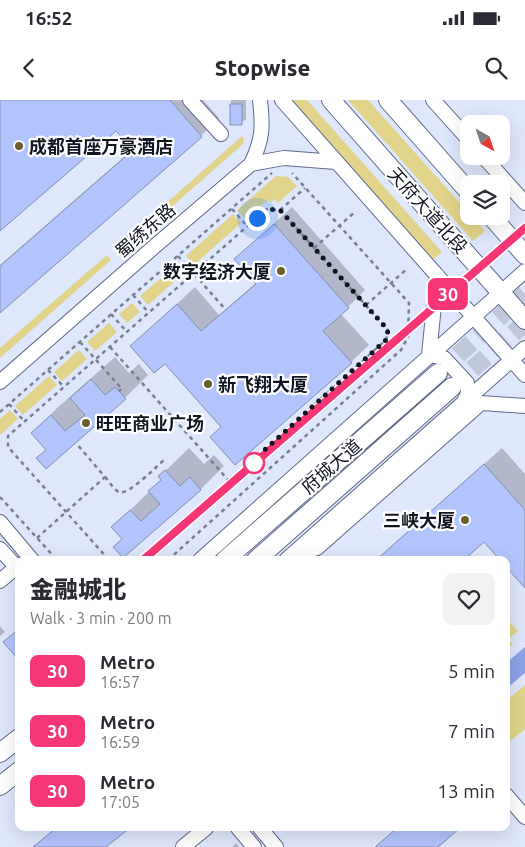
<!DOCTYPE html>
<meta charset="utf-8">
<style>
:root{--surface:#fff;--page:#f2f2f3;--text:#2b2b33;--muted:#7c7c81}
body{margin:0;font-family:Ubuntu,"Noto Sans SC",sans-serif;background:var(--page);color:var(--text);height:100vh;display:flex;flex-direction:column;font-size:19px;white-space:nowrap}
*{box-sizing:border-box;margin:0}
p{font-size:16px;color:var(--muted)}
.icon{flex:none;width:28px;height:28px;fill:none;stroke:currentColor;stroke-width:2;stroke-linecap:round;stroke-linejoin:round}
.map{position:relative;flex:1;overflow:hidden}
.drawer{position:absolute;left:15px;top:456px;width:495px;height:275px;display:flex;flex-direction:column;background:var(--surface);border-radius:10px;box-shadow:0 5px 20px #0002}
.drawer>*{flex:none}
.badge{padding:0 10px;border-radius:8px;font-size:18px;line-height:32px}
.needle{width:32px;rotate:140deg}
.fabs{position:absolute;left:460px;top:15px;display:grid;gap:10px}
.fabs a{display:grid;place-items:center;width:50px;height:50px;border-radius:10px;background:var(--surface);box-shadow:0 5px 20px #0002;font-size:25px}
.you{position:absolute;width:25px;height:25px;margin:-12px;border:4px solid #fff;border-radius:50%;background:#1a73e8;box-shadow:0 0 0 8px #1a73e833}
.map>.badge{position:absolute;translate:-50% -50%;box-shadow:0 0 0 2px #fff}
.round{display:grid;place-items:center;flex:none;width:52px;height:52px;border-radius:10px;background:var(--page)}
.headline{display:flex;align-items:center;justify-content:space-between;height:85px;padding:0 15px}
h1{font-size:24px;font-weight:800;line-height:38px}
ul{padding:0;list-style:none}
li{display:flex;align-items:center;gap:15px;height:60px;padding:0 15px}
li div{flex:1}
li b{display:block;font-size:19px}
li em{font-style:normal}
li .badge{min-width:55px;font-weight:700;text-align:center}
.status{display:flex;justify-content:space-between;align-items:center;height:35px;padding:0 25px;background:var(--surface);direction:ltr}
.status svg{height:14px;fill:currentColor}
header{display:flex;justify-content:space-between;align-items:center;height:65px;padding:0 15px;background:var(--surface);font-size:22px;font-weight:800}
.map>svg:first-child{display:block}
</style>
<div class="status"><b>16:52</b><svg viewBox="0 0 49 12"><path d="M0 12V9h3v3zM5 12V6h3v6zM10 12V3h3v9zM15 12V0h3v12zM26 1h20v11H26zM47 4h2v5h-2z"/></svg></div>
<header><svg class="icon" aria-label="back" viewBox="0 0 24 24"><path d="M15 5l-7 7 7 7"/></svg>Stopwise<svg class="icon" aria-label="search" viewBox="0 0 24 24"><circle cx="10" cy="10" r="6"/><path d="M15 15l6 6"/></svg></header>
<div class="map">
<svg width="525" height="747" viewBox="0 0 525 747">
<rect width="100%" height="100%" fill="#dfe7fc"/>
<path fill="#e2d48a" d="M285 0H307L442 152 429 163Z
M348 0H368L469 113V116H471L485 131 473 141Z
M242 36 244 39 243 44 150 126 146 121Z
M276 76 288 77 297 86 278 103 274 99 271 103 268 100 245 119 237 110Z
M233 114 241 123 194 165 186 156Z
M107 155 111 160 0 258V248Z
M177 164 185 172 148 205 140 196Z
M132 203 140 212 127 223 119 214Z
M109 223 117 232 95 251 87 242Z
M79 250 87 259 62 281 54 272Z
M49 276 57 285 23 315 15 306Z
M10 310 18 319 0 335V319Z
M506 518 518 531 509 539 513 544 506 550Z
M525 585V629L506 645V601Z"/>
<path fill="#8da3e7" d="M132 130 138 138 122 152 116 145Z
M525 547V573L506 589V563Z"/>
<path fill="#0003" d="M0 0H203L219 18 201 36 0 211V165L133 49 116 29 0 129Z
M231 0H246V19L241 23H231Z
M292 107 365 190 341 214 369 245 351 262 235 363 222 327 165 262 132 246 195 187 219 215 257 182 236 159Z
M115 257 129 273 139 264 148 275 125 298 47 349 33 333 56 309Z
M189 348 204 364 214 355 224 366 201 389 124 456 123 439 113 427 162 379 160 376Z
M502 348 525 374V486L506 460H502L484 440 462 460H376Z
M0 526 5 532 0 536Z
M55 728H128L104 747H38L37 745Z
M396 728H458L436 747H379L378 746Z
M236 743 239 747H232Z"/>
<path fill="#b1c4fc" stroke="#8691b1" d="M0 0H170L202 37 0 213V166L133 50 116 31 0 131Z
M230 4H242V25H230Z
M274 124 349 208 323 231 352 263 235 365 210 337 221 327 165 264 154 273 130 246 177 204 201 231 256 184 234 159Z
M91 279 105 295 115 287 126 299 46 369 36 358 46 350 31 333 51 315 65 331 85 315 70 298Z
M484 364 525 410V488L506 467V460H500L484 442 464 460H376Z
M165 370 180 386 190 377 201 390 123 458 113 447 122 439 111 427 130 410 141 421 160 404 148 391 161 380 158 376Z
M19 529V560L3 542Z
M56 728H130L106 747H33Z
M397 728H460L438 747H375Z"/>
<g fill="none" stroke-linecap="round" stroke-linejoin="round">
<path stroke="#c0c8db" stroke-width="18" stroke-dasharray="18 9" stroke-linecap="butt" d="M438 273 525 194
M452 287 525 223"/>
<defs>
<path id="minor" d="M190 0 221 34
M282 0 525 275
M433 0 469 40
M483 56 525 103
M251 64C263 39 263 27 260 0
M437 175 429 255 444 258 467 283 468 293 463 304
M0 282 155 146 251 64 284 58 336 62
M0 422 32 460
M0 449 19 470
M296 454 317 448 481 303 525 306
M200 460 525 171
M286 460 525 248
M0 481 19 465
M506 695 525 717
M238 728 254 747
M260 728 276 747
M183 747 206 728"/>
<path id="major" d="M331 0 525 220
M388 0 469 92
M491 116 525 155
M225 460 438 273
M256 460 452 287
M0 653 19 638
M0 686 19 671"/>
</defs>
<use href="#minor" stroke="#5f6a88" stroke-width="16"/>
<use href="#major" stroke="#5f6a88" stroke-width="20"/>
<path stroke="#797f90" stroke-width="2.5" stroke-dasharray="4 4" stroke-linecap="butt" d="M232 109 247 126
M280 110 305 88
M314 148 356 111
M178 156 226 210
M133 195 149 213
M366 205 408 168
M111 214 127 232
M80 242 122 289 119 291
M110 247 230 382
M48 270 64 287
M9 304 25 322
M0 312 272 73
M105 377C109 381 114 390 119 392 128 396 157 366 165 359
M0 397 57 460
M37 438 105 377 76 343
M109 460 8 347V336L267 109 280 110 388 230 386 240 143 460
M168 460 401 250 408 237 409 203 292 73"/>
<use href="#minor" stroke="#fff" stroke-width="14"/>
<use href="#major" stroke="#fff" stroke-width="18"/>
</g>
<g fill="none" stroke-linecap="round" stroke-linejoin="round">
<defs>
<path id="line" d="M143 460 525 128"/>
</defs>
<use href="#line" stroke="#fff" stroke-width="11"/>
<use href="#line" stroke="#f63676" stroke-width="8"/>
<path stroke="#111521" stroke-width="5" stroke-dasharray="0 9" d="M254 363 258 356 386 240 388 230 280 110 267 109 257 118"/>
</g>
<g fill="#685f2c" stroke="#fff" stroke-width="2">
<circle cx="19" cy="46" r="5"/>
<circle cx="281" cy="171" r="5"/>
<circle cx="208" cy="284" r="5"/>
<circle cx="86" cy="323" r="5"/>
<circle cx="465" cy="420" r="5"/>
</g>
<circle fill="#fff" stroke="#f63676" stroke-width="2.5" cx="254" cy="363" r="10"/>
<g text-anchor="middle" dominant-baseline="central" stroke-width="4.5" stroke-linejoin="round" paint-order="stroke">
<g font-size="18" font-weight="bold" fill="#111521" stroke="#fff" text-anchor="start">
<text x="29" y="46">成都首座万豪酒店</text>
<text x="271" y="171" text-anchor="end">数字经济大厦</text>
<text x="218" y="284">新飞翔大厦</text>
<text x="96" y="323">旺旺商业广场</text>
<text x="455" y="420" text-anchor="end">三峡大厦</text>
</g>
<g font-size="18" fill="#111521" stroke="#fff">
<text transform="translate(428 110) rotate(48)">天府大道北段</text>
<text transform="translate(145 130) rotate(-41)">蜀绣东路</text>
<text transform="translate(331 366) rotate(-41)">府城大道</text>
</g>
</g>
</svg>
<div class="fabs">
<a><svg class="needle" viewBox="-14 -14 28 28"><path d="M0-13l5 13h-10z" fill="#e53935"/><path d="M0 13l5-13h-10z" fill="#7c7c81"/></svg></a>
<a><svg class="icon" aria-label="layers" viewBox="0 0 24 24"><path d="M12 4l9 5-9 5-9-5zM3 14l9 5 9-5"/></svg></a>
</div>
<div class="you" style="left:257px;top:118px"></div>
<b class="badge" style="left:448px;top:194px;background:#f63676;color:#fff">30</b>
<section class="drawer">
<div class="headline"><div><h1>金融城北</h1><p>Walk · 3 min · 200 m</p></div><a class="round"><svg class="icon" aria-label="heart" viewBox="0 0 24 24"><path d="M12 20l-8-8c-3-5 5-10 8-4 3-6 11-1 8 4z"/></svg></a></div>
<ul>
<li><span class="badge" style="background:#f63676;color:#fff">30</span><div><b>Metro</b><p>16:57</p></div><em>5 min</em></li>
<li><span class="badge" style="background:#f63676;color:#fff">30</span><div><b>Metro</b><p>16:59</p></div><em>7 min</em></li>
<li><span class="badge" style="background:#f63676;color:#fff">30</span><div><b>Metro</b><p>17:05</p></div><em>13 min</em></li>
</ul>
</section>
</div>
